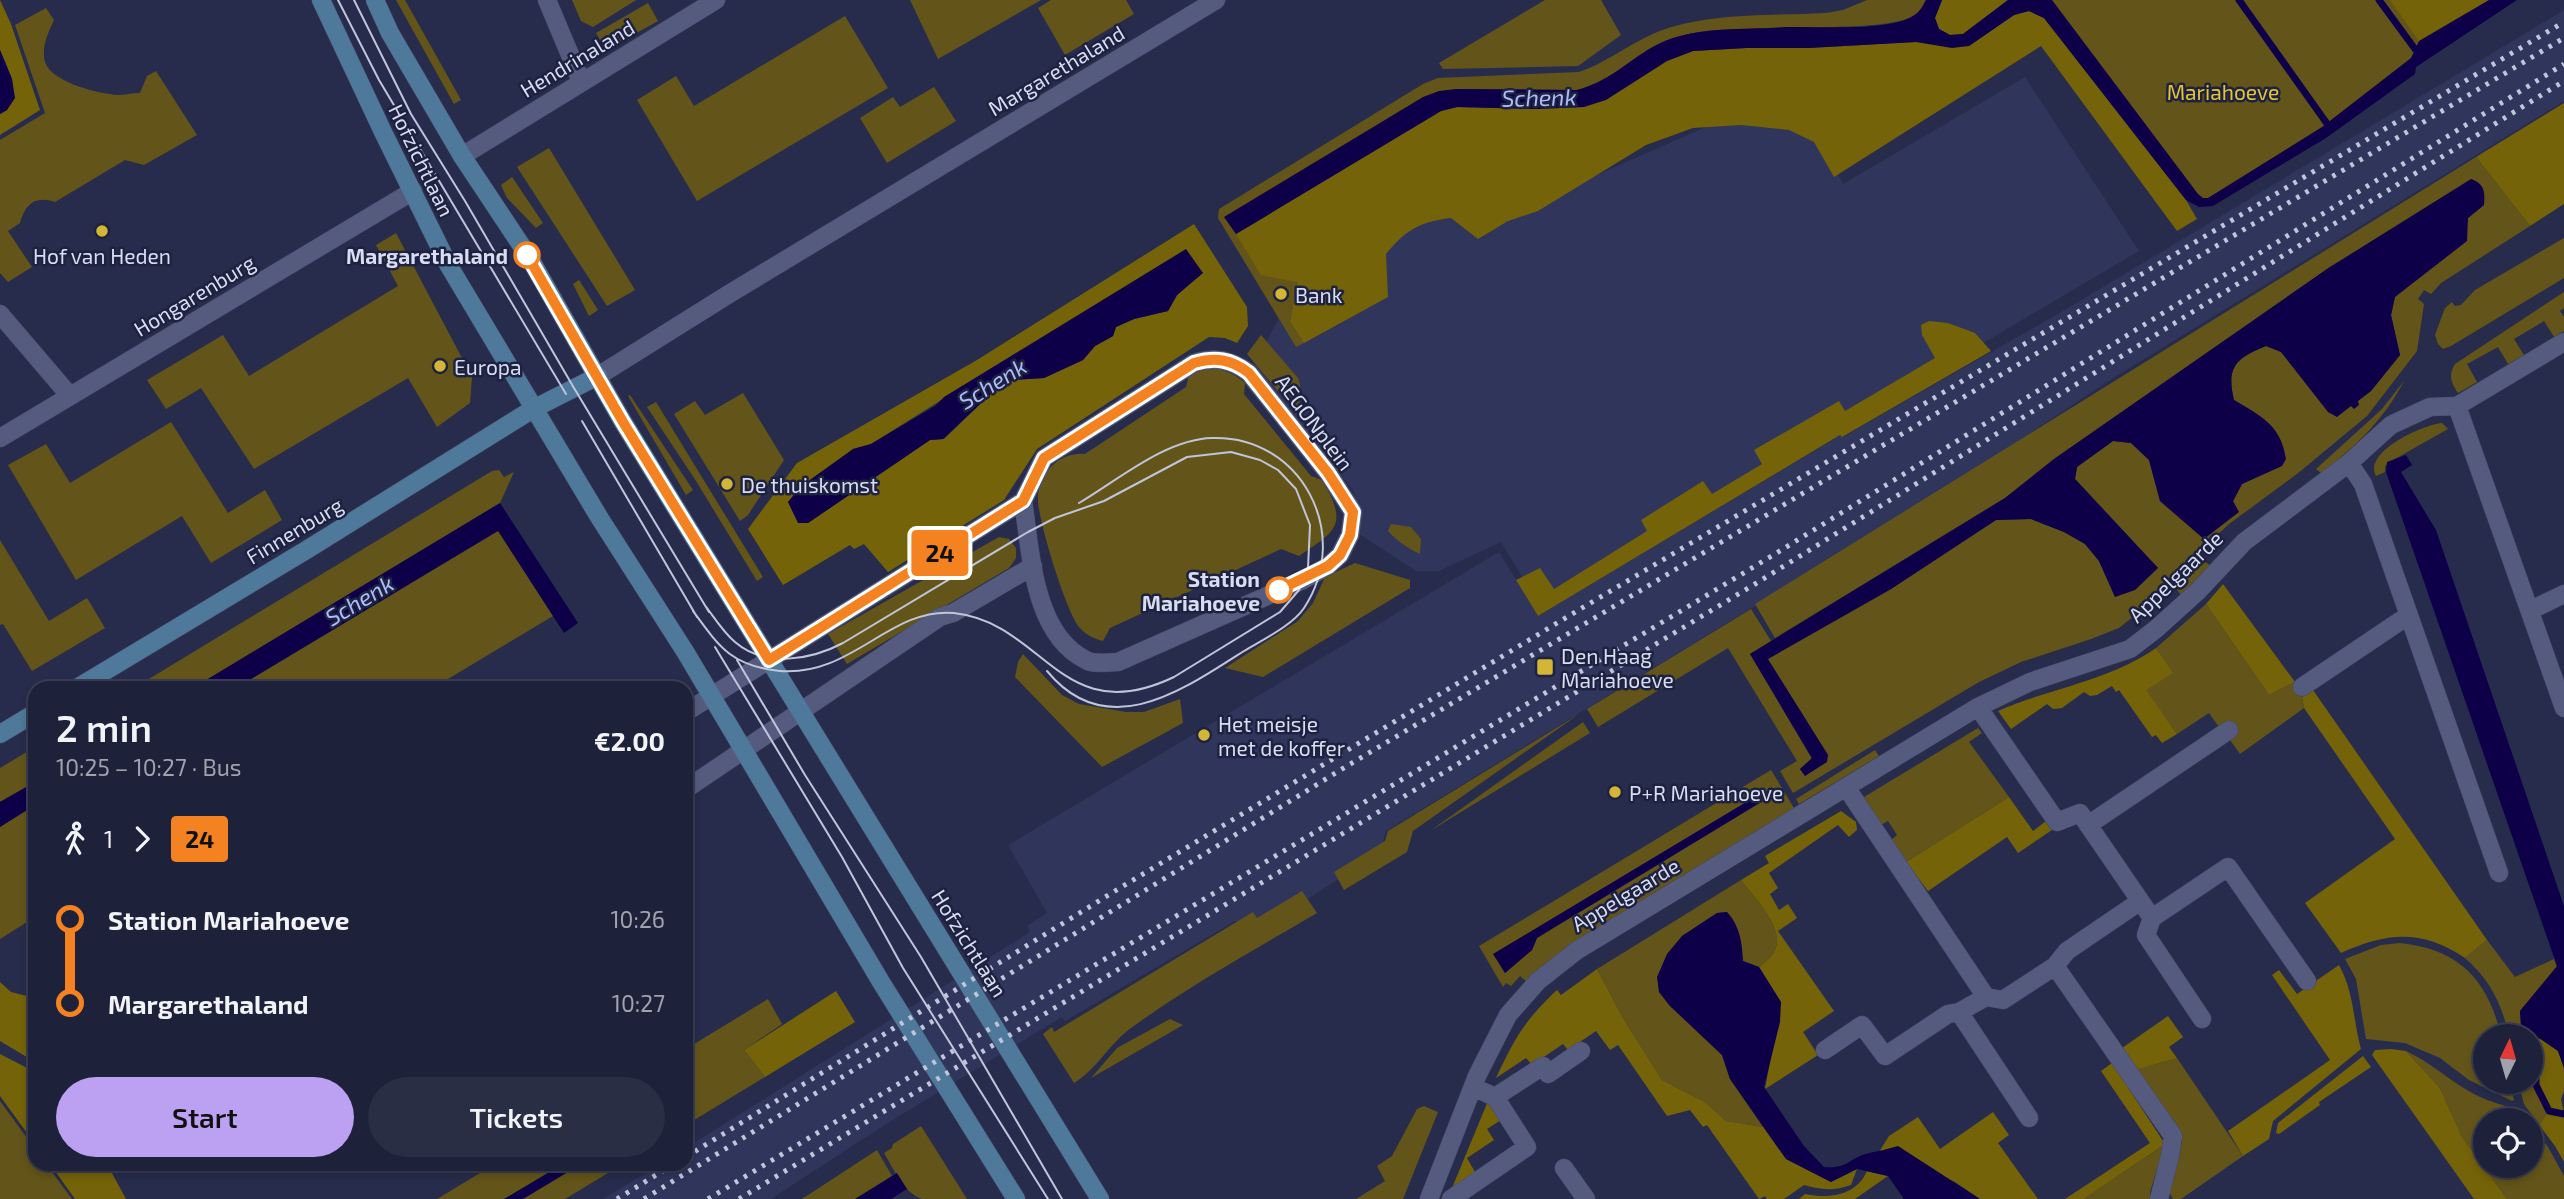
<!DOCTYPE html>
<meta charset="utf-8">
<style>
:root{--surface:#1d2139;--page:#2a2e44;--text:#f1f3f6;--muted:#a0a3ae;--line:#3b3e53;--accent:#bca0f2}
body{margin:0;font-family:"Exo 2",sans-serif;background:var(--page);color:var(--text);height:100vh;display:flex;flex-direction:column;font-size:26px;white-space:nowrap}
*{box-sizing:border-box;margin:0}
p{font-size:23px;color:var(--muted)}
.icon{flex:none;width:38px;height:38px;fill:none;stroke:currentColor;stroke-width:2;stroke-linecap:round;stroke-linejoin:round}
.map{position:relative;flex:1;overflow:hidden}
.drawer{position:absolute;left:28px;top:681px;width:665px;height:490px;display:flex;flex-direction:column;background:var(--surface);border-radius:21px;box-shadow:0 4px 10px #0003,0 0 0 2px var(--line)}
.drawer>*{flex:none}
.badge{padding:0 14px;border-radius:5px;font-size:24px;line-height:46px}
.needle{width:46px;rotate:5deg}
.buttons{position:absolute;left:2473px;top:1024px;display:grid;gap:14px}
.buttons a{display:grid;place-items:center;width:70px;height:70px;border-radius:50%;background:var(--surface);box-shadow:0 4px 10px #0003,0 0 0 2px var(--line);font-size:35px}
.map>.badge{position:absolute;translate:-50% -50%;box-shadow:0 0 0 4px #fff}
.legs{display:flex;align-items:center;gap:10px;height:77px;padding:0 28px;font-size:23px}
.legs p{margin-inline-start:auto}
.summary{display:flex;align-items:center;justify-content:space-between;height:119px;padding:0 28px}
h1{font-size:38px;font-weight:600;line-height:52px}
.primary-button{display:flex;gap:14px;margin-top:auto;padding:14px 28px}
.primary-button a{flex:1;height:80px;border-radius:42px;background:var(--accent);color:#111;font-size:28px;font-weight:600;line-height:80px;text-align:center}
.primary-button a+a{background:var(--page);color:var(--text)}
ul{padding:0 28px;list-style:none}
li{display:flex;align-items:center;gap:24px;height:84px;font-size:26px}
li i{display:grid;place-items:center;width:10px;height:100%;margin:0 9px;background:currentColor}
li i::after{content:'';width:18px;height:18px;margin:-9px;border:5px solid;border-radius:50%;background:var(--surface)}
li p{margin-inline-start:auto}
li:first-child i{background:linear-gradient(#0000 50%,currentColor 0)}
li:last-child i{background:linear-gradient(currentColor 50%,#0000 0)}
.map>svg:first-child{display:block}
</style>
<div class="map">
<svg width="2564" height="1199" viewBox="0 0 2564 1199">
<rect width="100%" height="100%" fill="#272c4c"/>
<path fill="#2f355b" d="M2564 10V101L2110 380 1937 495 1386 831 1383 841 1387 848 1256 932 1249 921H1235L1230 924 1065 1021 1062 1017 883 1126 771 1199H603L661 1164H686V1148L1030 932 1027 926 1047 913 1008 845 1499 552 1538 616 1841 435 1843 437 2068 308Z
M2025 77 2139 251 1539 605 1501 542 1439 571H1416L1356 532 1359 511 1353 490 1252 366 1291 298 1464 190 1483 225 1794 88 1843 184Z"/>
<path fill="#635519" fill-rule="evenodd" d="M396 0H405L461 100 454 104Z
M572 0H636L593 27 581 21Z
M910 0H1041L938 59Z
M1051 0H1126L1134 14 1065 55 1038 8Z
M1545 0H1601L1621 35 1578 66 1443 69 1439 63Z
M1867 0H1926C1923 6 1919 13 1913 16 1889 30 1808 26 1776 28 1740 30 1699 27 1665 41 1632 55 1615 80 1577 90L1456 89 1225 217 1236 234 1297 282 1290 322 1304 343 1296 347 1218 218 1219 209 1423 84 1438 78 1579 72C1606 63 1629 44 1655 33 1705 12 1773 16 1826 13L1843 10Z
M2040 0H2505L2318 136 2213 202 2192 200Z
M648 3 658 21 606 50 596 33Z
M46 8 54 20C48 33 41 47 45 62 51 82 99 94 118 95 125 95 132 93 140 93L147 76 156 71 197 135 144 165 125 160 55 202C35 195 25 204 20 223L8 231 32 267 8 282 0 273V140L45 113 15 25Z
M845 16 888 88 697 201 637 100 676 76 694 106Z
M934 87 956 121 887 163 860 118 893 97 900 107Z
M549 148 635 290 607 306 517 167Z
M2476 157 2530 226 2441 283 2431 294 2424 290 2418 299 2424 304 2417 351 2367 416 2297 474 2229 524 2182 568 2174 584 2119 628 2091 639 2021 662 1979 682 1793 793 1780 771 1797 761 1728 648 1598 727 1587 709 1751 609 1771 641 1750 654 1812 759 1800 769 1805 776 1828 755 1767 659 1891 589 1996 520 2031 519 2064 532 2085 544 2099 561 2115 597 2158 568 2075 479 2077 467 2113 441 2131 443 2149 460 2160 501 2204 539 2233 501 2242 484 2281 466 2254 412 2234 400C2226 366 2236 358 2266 346L2281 352 2294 366 2351 406 2371 391 2400 355 2391 315 2395 297 2468 218 2484 205 2385 235 2330 267 2054 459 2005 498 1775 638 1755 604Z
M512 177 543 223 536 228 507 198 501 185Z
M396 233 472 377 470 403 437 427 408 378 254 469 201 388 166 409 147 380 223 335 249 376 398 286 376 245Z
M2564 238V278L2451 346 2443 349 2438 344 2435 335 2445 308 2452 302 2455 306 2461 305 2475 290Z
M579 280 598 310 589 316 573 284Z
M2564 292V308L2560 311 2564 317V331L2554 337 2544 321 2514 339 2524 355 2508 364 2498 347 2467 364 2477 382 2458 393C2451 383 2448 375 2455 364Z
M1261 335 1298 378 1300 385 1299 416 1247 354Z
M1208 368C1224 369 1233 373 1245 383L1244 394 1311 476 1322 480C1348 524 1338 530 1299 556L1281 549 1110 628 1103 641C1095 639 1086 635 1080 628 1067 615 1038 520 1038 500 1037 474 1060 451 1085 454L1186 387 1189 375Z
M2404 381C2383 421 2356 446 2321 473L2316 469 2382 409Z
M743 393 784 460 748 515 740 521 674 414 695 401 705 415Z
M630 395 693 490 686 495 628 396Z
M656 402 763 577 757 581 696 481 647 407Z
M171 422 228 513 265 490 282 520 211 563 182 516 76 580 8 465 46 444 70 483Z
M2442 423 2448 429 2393 460 2385 466V472L2376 476C2363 452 2422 425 2442 423Z
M499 470 504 477 514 472 500 503 193 688H134L492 471Z
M1391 524 1411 527 1421 539 1420 554C1408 548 1398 542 1388 531Z
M498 530 553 616 433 688H236Z
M999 537 1009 539 1016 548V558L1009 568 847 664 828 634Z
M0 540 49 621 87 598 105 628 32 671 3 624 0 625Z
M2200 559 2210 565 2181 595 2177 590 2188 570Z
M1355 563 1410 580V588L1263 677 1225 668 1298 621 1313 603 1325 577Z
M2206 604 2269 695 2295 682 2304 695 2302 697 2304 708 2240 754 2230 740 2236 735 2227 722 2219 727 2209 713 2177 734 2145 690 2172 673 2156 648Z
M1023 654 1062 695 1079 704 1126 712H1144L1180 699 1183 723 1102 767 1015 677 1018 662Z
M1579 714 1413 831 1407 852 1344 890 1334 872 1385 841 1388 831Z
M1583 722 1590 733 1430 831Z
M1978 728 1982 733 1969 742 2009 797 1906 862 1891 840 1897 835 1888 821 1881 825 1864 797Z
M35 747V782L0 802V768Z
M1875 750 1879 756 1799 804 1796 799Z
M1771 770 1794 808 1575 941 1526 981 1520 976 1511 986 1506 983 1503 987 1479 946ZM1758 795 1537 938 1532 950 1505 973 1494 954Z
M35 805V917L0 939V827Z
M1741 880C1754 898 1790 932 1772 955 1768 960 1763 963 1759 967L1743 961 1727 912 1717 913 1682 936 1669 1005 1722 1055 1730 1079 1763 1127 1726 1121 1705 1102 1662 1080 1623 1018 1597 969Z
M1302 891 1317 913C1254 950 1190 985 1131 1028 1109 1044 1097 1069 1074 1083L1043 1034 1052 1027 1054 1032 1253 912 1257 918Z
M2487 940 2515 977 2554 959 2557 967 2520 1011 2521 1026 2535 1034 2536 1085 2549 1111 2539 1125 2524 1104 2518 1082H2530V1036H2509C2502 1004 2490 980 2465 958Z
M2400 943C2458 949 2488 979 2501 1036H2485V1082H2510L2514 1100 2512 1101 2469 1080 2440 1058 2405 1043 2366 1039 2356 979 2345 959 2381 945Z
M768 999 782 1024 744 1050 765 1077 686 1125V1049Z
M1170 1019 1183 1025 1091 1078 1117 1048Z
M2406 1051C2438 1066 2459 1091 2493 1102 2507 1107 2517 1108 2527 1120H2485V1166H2530L2531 1125 2548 1147 2564 1176V1199H2507L2462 1137 2440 1088Z
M2177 1058 2243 1156 2181 1199H2173L2169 1192 2182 1142 2180 1134 2136 1070Z
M0 1101 35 1149V1164H46L72 1199H0Z
M1424 1106 1438 1112 1403 1199H1356L1385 1181 1377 1166 1392 1156 1417 1109Z
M921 1126 967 1199C954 1199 935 1199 922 1199 904 1193 893 1168 884 1153L892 1148 893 1144Z
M2165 1144 2150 1192 2152 1199H2084Z
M877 1150 892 1176 855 1199H802Z
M495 1164H563L504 1199H437Z
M581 1164H623L565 1199H523Z"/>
<path fill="#756309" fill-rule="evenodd" d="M0 0 11 24 40 110 0 135V114L7 110 12 79 0 50Z
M1942 0H2008L1963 34 1950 35 1939 29 1935 18Z
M2390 0H2489L2419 41Z
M2029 11 2044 18 2186 200 2197 219 2177 231 2041 46 1834 177 1814 142 1789 130 1741 125 1693 128 1646 145 1538 211 1508 221 1478 239 1451 218C1419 222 1406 230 1386 254L1388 297 1304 343 1290 322 1297 282 1261 275 1236 234 1441 111 1457 107 1538 109 1693 51 1746 48H1808L1916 42 1969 46 2014 15Z
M2564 103V204L2530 226 2476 157Z
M1194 224 1247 307 1248 326 1237 343 1225 338 1209 337 1037 449 1004 500 888 572 864 544 854 549 850 545 783 585 748 529 797 463 977 360ZM1203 272 1177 295 1168 311 1134 319 1116 327 1113 336 1095 346 1083 360 1044 378 1014 380 997 388 944 439 930 440 808 523 798 522 788 502 853 449 871 444 983 374Z
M1929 321 1948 323 1975 333 1991 351 1842 437 1840 435 1538 616 1516 580 1540 568 1554 589 1647 531 1641 520 1703 481 1712 494 1762 464 1754 450 1839 401 1845 411 1935 358 1922 335 1921 325Z
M2223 584 2295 682 2269 695 2206 604Z
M2156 648 2173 673 2146 690 2177 734 2162 743 2156 735 2152 737 2119 690 2116 692 2112 686 2097 695 2090 696 2084 692 2062 708 2053 709 2047 704 2011 729 1998 711C2050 688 2109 681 2156 648Z
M2313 690 2487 940 2465 958C2422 929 2387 932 2341 953L2305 903 2395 839 2304 708 2302 697Z
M2009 797 2033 831 2046 821 2052 830 2018 853 2007 837 1928 891 1906 862Z
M1841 811 1856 822 1857 830 1849 837 1838 825 1769 873 1778 888 1770 894 1779 910 1788 904 1797 918 1778 931 1834 1011 1803 1032 1818 1055 1765 1089 1781 1002 1759 967C1763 963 1768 960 1772 955 1790 932 1754 898 1741 880L1769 863 1765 856Z
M2339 965C2354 992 2353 1020 2361 1049L2273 1121 2269 1139 2243 1156 2228 1131 2330 1060 2272 975 2279 970 2297 994Z
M1597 969 1623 1018 1662 1080 1705 1102 1726 1121 1763 1127 1786 1159 1831 1182 1857 1169 1851 1185C1834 1191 1821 1190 1804 1185L1784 1199H1767L1765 1196 1759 1199 1707 1125 1703 1127 1690 1110 1667 1116 1618 1045 1610 1050 1596 1031 1568 1050 1563 1044 1532 1065 1526 1058 1496 1078C1515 1038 1524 1021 1557 990L1561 995Z
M0 982 11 992 35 998V1062L0 1041Z
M836 991 855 1022 765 1077 744 1050Z
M2168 1016 2183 1037 2169 1047 2177 1058 2136 1070 2122 1048Z
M2535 1034 2558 1051 2564 1068V1091L2561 1099 2564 1115V1162L2555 1146 2539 1125 2549 1111 2536 1085Z
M2391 1049 2406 1051 2440 1088 2462 1137 2507 1199H2474L2372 1055 2375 1050Z
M0 1054 35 1072V1144L0 1096Z
M2363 1056 2371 1067 2319 1102 2320 1105 2279 1134 2276 1133 2278 1123Z
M2112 1063 2165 1144 2084 1199H2065L2150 1143 2101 1071Z
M1488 1101 1501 1120 1487 1129 1494 1140 1467 1158 1475 1172 1452 1188Z
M1993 1112 2009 1135 1998 1143 2038 1199H1980L1955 1182 1879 1152 1889 1136 1918 1117 1940 1149Z
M50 1164H107L126 1199H75Z
M1867 1171 1888 1176 1855 1199H1799L1805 1194C1829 1199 1856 1196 1867 1171Z"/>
<path fill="#0d0049" d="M1926 0H1942L1935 18 1939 29 1950 35 1963 34 2008 0H2052L2198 194 2203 198H2208L2322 127 2411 58 2419 41 2489 0H2517L2416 67 2415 74 2326 138 2213 206 2199 207 2186 200 2044 18 2029 11 2014 15 1969 46 1952 48 1916 42 1808 48H1746L1693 51 1667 61 1606 100 1584 107 1538 109 1457 107 1441 111 1236 234 1224 217 1423 97 1439 91 1456 89 1577 90C1615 80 1632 55 1665 41 1702 26 1747 30 1786 27 1819 26 1887 32 1913 16 1919 13 1923 6 1926 0Z
M0 50 12 79 15 98 7 110 0 114Z
M2471 179C2485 184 2485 192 2484 205L2468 218 2467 241 2395 297 2391 315 2400 355 2371 391 2358 401 2359 405 2354 409 2351 406 2337 417 2328 412 2281 352 2266 346C2236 358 2226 367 2234 400 2261 416 2281 425 2286 459L2282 466 2242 484 2233 501 2239 512 2204 539 2160 501 2149 460 2131 443 2113 441 2077 467 2075 479 2158 568 2135 590 2115 597 2099 561 2085 544 2064 532 2031 519 1996 520 1891 589 1768 659 1828 755 1827 762 1805 776 1800 769 1812 758 1750 654 2005 498 2054 459 2330 267Z
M1186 249 1203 273 1177 295 1168 311 1134 319 1116 327 1113 336 1095 346 1083 360 1044 378 1014 380 997 388 943 439 930 440 808 523H798L788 502 800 487 853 449 871 444 935 406 944 397Z
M2406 455 2412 465 2401 472 2436 530 2564 906V1068L2558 1051 2521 1026 2520 1011 2557 966 2386 472 2387 462Z
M500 503 578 623 564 633 498 531 236 688H193Z
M35 782V805L0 827V802Z
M1758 795 1763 801 1537 938 1532 950 1505 973 1493 954Z
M1727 912C1740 926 1742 942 1743 961L1759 967 1781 1002 1780 1022 1764 1087 1804 1146 1824 1167C1849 1169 1848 1158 1869 1153 1879 1151 1888 1149 1898 1146L1980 1199H1904L1888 1176 1857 1169 1831 1182 1786 1159 1730 1079 1722 1055 1669 1005 1659 992 1657 977 1667 954 1682 936 1717 913Z
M563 1164H581L523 1199H504Z
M897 1173 907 1189 891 1199H855Z"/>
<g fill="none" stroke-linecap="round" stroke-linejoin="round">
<path stroke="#0d0049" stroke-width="7" d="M2239 0 2328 125
M2379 0 2415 49
M2535 1034 2536 1085 2549 1111 2564 1114"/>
<defs>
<path id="street" d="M547 0 581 81
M462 156 716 0
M0 314 70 396
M598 376 729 294 1216 0
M2457 406 2564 342
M0 438 413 191
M2349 463 2363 484 2499 873
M2531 610 2564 594
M2302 687 2409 615
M1978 707 2057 822 2080 813 2152 918 2228 867 2307 981
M686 712 1023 501 1044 458 1194 363C1214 357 1231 359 1249 373L1328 473 1353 512 1350 535 1340 555 1328 566 1303 580 1118 662C1108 662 1094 665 1086 660 1033 634 1031 552 1023 501
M1846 787 1986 997 2003 1000 2055 966 2173 1136 2170 1156 2159 1199
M686 789 940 617 953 613 1033 566
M2088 825 2229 730
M2152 918 2146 935 2202 1019
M2055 966 2067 951 2139 902
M1959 1012 2029 1118
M1825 1050 1862 1025 1885 1056 1948 1014 1959 1012 1986 997
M1495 1097 1543 1066 1548 1074 1581 1051
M1564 1168 1586 1199
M1429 1199 1477 1076 1508 1015 1538 981 1576 951 1978 707 2030 682 2130 649 2156 629 2198 591 2244 542 2349 463 2391 425 2430 407 2457 406 2564 708
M1451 1199 1527 1147 1495 1097 1473 1087"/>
<path id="secondary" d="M321 0 383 132 449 266 599 517 686 653 881 982 1016 1199
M375 0 390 33 462 156 529 257 623 422 1100 1199
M77 688 308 549 533 409 598 376
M0 734 35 713"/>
</defs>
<use href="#street" stroke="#454863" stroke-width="19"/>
<use href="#secondary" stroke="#454863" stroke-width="19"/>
<use href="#street" stroke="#555b7e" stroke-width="18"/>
<use href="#secondary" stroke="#4e799a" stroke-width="18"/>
<path stroke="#c0c5db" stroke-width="2" d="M338 0 379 80 566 394
M354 0 411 114 465 201 574 388 709 612
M582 421 697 617
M693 611C720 648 732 666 780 671 852 677 890 607 954 613 1045 623 1061 731 1174 677L1280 612 1299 590 1308 568 1310 525 1296 489 1278 470 1260 460 1231 452 1187 457 1104 501 1055 518 1028 532 843 643C811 660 765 668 735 642 723 632 714 617 704 604
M715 647 842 857 903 968 1048 1199
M737 660 805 775 921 957 1062 1199
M1047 671C1107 744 1183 690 1244 651 1262 640 1293 625 1304 608 1353 534 1301 435 1212 438 1166 439 1118 480 1079 503"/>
<path stroke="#c0c5db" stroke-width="5" stroke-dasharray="3.5 7" stroke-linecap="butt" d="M686 1157 1115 891 1572 614 2564 22
M617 1199 674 1164
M644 1199 1347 766 2564 38
M708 1199 1775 554 2564 64
M739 1199 1755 584 2564 81"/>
</g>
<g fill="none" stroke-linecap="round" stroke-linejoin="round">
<defs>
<path id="line-1" d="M527 255 623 422 769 660 1023 501 1044 458 1194 363C1215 357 1231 359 1249 373L1328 473 1353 512 1350 535 1340 555 1328 566 1279 590"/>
</defs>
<use href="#line-1" stroke="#fff" stroke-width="16"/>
<use href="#line-1" stroke="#f58220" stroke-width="10"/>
</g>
<g fill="#d3b635" stroke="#1e2241" stroke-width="2.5">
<circle cx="102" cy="231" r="7"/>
<circle cx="1281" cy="294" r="7"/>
<circle cx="440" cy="366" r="7"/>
<circle cx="727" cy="484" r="7"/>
<rect x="1536" y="658" width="18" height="18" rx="3.5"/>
<circle cx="1204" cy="735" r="7"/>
<circle cx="1615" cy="792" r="7"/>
</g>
<g fill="#fff" stroke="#f58220" stroke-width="3.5">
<circle cx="527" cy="255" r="12"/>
<circle cx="1279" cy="590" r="12"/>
</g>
<g text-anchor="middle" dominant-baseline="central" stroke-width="5" stroke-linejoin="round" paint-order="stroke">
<g font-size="21" fill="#d8ddf1" stroke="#1e2241">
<text transform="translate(577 58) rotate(-31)">Hendrinaland</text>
<text transform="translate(1056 70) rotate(-31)">Margarethaland</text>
<text transform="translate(422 160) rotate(64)">Hofzichtlaan</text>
<text transform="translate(194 295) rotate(-31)">Hongarenburg</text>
<text transform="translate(1315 422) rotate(53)">AEGONplein</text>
<text transform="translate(294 530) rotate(-31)">Finnenburg</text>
<text transform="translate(2175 576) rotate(-44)">Appelgaarde</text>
<text transform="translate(1625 894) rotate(-31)">Appelgaarde</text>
<text transform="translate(970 943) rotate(58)">Hofzichtlaan</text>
</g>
<g font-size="21" fill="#e5c536" stroke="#1e2241">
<text x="2223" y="91">Mariahoeve</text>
</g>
<g font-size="21" fill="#d8ddf1" stroke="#1e2241" text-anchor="start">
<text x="102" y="255" text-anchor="middle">Hof van Heden</text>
<text x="1295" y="294">Bank</text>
<text x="454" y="366">Europa</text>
<text x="741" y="484">De thuiskomst</text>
<text x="1561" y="655">Den Haag<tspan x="1561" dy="24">Mariahoeve</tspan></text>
<text x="1218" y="723">Het meisje<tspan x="1218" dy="24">met de koffer</tspan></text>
<text x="1629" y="792">P+R Mariahoeve</text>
</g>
<g font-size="21" font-weight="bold" fill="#d8ddf1" stroke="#1e2241" text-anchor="end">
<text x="508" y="255">Margarethaland</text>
<text x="1260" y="578">Station<tspan x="1260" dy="24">Mariahoeve</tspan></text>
</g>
<g font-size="23" font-style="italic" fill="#aebbfc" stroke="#1e2241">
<text transform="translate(1539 97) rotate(-1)">Schenk</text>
<text transform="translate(992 383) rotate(-32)">Schenk</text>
<text transform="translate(359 600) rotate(-31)">Schenk</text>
</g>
</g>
</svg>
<div class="buttons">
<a><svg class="needle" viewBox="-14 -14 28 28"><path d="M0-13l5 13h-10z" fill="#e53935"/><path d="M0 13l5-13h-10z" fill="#a0a3ae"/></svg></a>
<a><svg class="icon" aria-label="locate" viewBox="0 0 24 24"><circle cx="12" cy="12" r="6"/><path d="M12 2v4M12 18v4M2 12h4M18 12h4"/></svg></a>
</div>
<b class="badge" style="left:940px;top:553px;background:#f58220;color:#111">24</b>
<section class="drawer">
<div class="summary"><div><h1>2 min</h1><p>10:25 – 10:27 · Bus</p></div><b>€2.00</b></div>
<div class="legs"><svg class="icon" aria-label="walk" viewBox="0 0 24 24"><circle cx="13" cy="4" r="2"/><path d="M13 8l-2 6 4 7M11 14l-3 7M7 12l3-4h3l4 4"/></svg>1<svg class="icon" aria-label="forward" viewBox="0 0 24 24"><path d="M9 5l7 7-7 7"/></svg><b class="badge" style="background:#f58220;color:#111">24</b></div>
<ul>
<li><i style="color:#f58220"></i><b>Station Mariahoeve</b><p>10:26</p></li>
<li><i style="color:#f58220"></i><b>Margarethaland</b><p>10:27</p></li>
</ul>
<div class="primary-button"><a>Start</a><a>Tickets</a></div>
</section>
</div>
